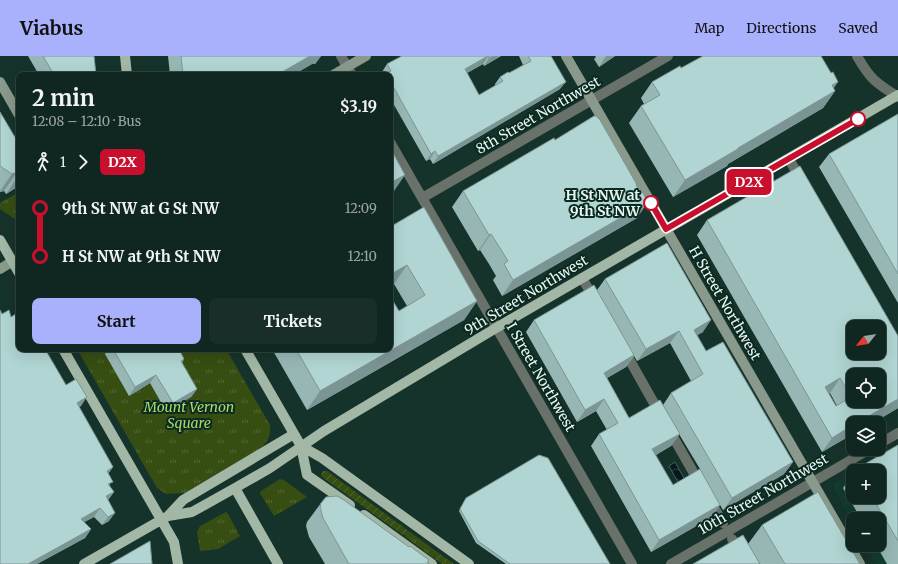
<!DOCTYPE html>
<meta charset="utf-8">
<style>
:root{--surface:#102620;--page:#192e29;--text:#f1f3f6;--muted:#9ca5a5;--line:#30433e;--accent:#a9b0fc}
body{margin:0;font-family:Merriweather,serif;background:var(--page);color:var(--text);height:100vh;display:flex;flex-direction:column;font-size:15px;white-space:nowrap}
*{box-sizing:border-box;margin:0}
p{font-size:13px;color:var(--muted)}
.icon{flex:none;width:22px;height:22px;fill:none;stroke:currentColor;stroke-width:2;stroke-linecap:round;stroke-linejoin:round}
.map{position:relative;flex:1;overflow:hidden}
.panel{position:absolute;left:16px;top:16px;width:377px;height:280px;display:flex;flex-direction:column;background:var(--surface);border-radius:8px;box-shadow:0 4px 16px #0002,0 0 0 1px var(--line)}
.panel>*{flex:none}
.badge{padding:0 8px;border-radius:6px;font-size:14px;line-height:26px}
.needle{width:26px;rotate:240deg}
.controls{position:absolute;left:846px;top:264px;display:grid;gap:8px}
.controls a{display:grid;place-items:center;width:40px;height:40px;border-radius:8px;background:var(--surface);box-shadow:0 4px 16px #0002,0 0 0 1px var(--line);font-size:20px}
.map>.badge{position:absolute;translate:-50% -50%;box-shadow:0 0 0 2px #fff}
.legs{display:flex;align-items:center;gap:6px;height:44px;padding:0 16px;font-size:13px}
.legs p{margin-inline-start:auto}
.headline{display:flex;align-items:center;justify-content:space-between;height:68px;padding:0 16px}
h1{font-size:22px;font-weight:700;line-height:30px}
.action{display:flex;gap:8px;margin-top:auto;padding:8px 16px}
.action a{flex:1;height:46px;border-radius:8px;background:var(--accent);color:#111;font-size:16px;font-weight:700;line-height:46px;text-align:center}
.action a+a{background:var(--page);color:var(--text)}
ul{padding:0 16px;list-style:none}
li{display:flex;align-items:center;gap:14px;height:48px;font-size:15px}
li i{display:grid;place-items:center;width:6px;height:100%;margin:0 5px;background:currentColor}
li i::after{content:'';width:10px;height:10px;margin:-5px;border:3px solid;border-radius:50%;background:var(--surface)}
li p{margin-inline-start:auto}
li:first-child i{background:linear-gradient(#0000 50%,currentColor 0)}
li:last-child i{background:linear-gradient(currentColor 50%,#0000 0)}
header{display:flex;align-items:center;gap:24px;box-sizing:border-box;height:56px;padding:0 20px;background:var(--accent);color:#111}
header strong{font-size:19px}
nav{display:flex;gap:22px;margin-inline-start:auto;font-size:14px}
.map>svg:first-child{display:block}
</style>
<header>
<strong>Viabus</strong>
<nav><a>Map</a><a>Directions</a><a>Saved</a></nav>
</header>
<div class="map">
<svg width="898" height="508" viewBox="0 0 898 508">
<defs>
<pattern id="grass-tufts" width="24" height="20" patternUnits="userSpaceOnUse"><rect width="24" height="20" fill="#364e11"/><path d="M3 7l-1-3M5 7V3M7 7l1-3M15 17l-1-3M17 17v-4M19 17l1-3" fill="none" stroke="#536834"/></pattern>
<pattern id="garden-furrows" width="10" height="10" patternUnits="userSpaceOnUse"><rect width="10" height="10" fill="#364e11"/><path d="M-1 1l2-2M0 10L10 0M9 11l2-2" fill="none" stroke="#536834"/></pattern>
<pattern id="water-waves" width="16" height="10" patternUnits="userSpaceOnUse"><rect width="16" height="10" fill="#08191d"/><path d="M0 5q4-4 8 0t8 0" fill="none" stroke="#2c3b3e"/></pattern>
</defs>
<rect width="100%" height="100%" fill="#16332b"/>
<path fill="#133b30" d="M898 390V508H876L865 489H879V463H853V467L835 435 834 430V427L853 416V441H879V415H855Z"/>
<path fill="url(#grass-tufts)" d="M19 136V166L0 153V147Z
M77 293H226L270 369C271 380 268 385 261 392L185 437 166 438 157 432Z
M280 423 284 424 307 441 274 460 260 437 261 435Z
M226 456 228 458 240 480 218 493 200 495 197 476 200 470Z
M406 473 440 498 438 497 434 500 435 503 403 479 405 480 408 475Z"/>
<path fill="url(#garden-furrows)" d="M323 415H327L406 473 408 475 407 479H403L322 421 321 419Z
M438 497 440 498 454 508H442L435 503V499Z"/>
<path fill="url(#water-waves)" stroke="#4a5b5c" d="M675 406 685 424 679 428 669 410Z"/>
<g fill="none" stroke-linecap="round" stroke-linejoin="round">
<path stroke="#68726a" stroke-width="10" d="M582 222 595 244
M624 294 660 358
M668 372 700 428
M709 443 723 467
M732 483 747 508"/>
<path stroke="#68726a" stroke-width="10" d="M341 0 352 19
M390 86 632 508
M789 103 801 124
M422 142 668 0"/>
<path stroke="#68726a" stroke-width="10" d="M857 0C870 23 876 27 898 41
M879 388 898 377
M671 508 870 393"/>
<path stroke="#89998b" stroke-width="10" d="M566 0 860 508
M333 19 366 0
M0 26 19 59
M0 213 13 205"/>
<path stroke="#a2b7a5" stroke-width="10" d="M125 0 127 19
M0 184 19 217
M63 293 174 486 178 508
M245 293 301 390 307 419 350 449
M301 390 322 402 469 508
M235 432 278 508
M364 459 432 508
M168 460 192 456 235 432 270 412 324 375 496 272 898 39
M84 508 168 460 183 444 294 378"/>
</g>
<path fill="#97b7b5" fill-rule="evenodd" d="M28 0H94L96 19H39Z
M168 0H321L315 8H312L293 19H170Z
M402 0H501L484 10 483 8 467 17 479 39 495 30V28L500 21 509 17 523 9 519 0H551L560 33 433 108 430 103 426 105 390 42V19H384L382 16 387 8Z
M595 0H615L599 11 594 3 596 1Z
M681 12 831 17 838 26 833 32 835 35 823 52 728 108 727 110 673 141 629 67 641 50 644 48 641 42 652 26Z
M0 56 19 88V130L6 138 4 135 0 136Z
M898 58V247L819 111 829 98Z
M555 84 637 162 502 240 493 224 496 220 489 208 480 194 478 195 452 151 463 135Z
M707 164 898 280V352L873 367H853V378L822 396 697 179ZM830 337 837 350H836L829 338Z
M390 171 477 245 464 264 307 354 272 293H390L399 255 407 250 394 228 390 230Z
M605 223 703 276 697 279 706 295 793 406 784 418 723 454 720 449 712 461 651 496 591 390 599 378 607 374 596 355 577 366 526 276 534 264 597 234ZM670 287 691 325 671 337 663 349 629 362 607 322 626 311 634 300 637 305ZM679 378 700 413 673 429 656 399 671 390Z
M19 293 66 329 81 350 79 351 113 411 108 418 110 430 114 436 108 444 109 465 102 469 94 461 84 466 91 473 85 482 37 508H0Z
M109 293H178L184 303 182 307 197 333 191 341 166 355 150 327 129 340 105 298Z
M898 389V508H887L876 489H879V463H861L843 432 853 418V441H879V415H855L856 413Z
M466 442 610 508H506L476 487 459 455Z
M321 447 427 506 430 508H325L309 481 306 470 307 466Z
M762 469 860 508H760L748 488Z"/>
<path fill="#7b9594" d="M310 0H321L315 8H312L293 19H277Z
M488 0 483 8 460 21 465 13Z
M494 0H501L484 10 489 2Z
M606 0H615L599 11Z
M566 26 560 33 433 108 438 100Z
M838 26 829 39 835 35 823 52 728 108 727 110 673 141 685 124Z
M435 95 430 103 426 105 431 98Z
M17 116 4 135 0 136V135L12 118Z
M19 119V130L6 138Z
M405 119 392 138 390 139V127Z
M648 146 637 162 502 240 513 224Z
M491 178 480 194 478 195 489 179Z
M407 209 394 228 390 230V221L393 217Z
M477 245 464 264 307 354 320 335Z
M711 264 703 276 686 286 694 274Z
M679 275 670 287 637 305 646 293Z
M634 299 626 311 595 329 604 317Z
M156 319 150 327 129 340 135 331Z
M840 322 830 337 815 346 825 331Z
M197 333 191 341 166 355 173 347Z
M87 341 81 350 71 356 77 347Z
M604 343 596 355 577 366 585 354Z
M898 343V352L873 367H857Z
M853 369V378L822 396 832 382Z
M680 378 671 390 644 405 652 393Z
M793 406 784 418 723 454 732 442Z
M113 411 107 419V415Z
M114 436 108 444 106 440Z
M720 449 712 461 651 496 659 484Z
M100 452 94 461 75 471 81 463Z
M115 457 109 465 102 469 108 461Z
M91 473 85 482 37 508H28Z"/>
<path fill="#b0d5d3" stroke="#7b9594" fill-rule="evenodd" d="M43 0H94L96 19H54Z
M181 0H310L277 19H183Z
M402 0H494L489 2 488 0 465 13 479 39 503 25 500 21 508 16 509 17 531 5 528 0H551L566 26 438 100 435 95 431 98 390 25V19H387L386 17 391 15 387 8Z
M703 0H821L831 17 833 16 838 26 832 29 835 35 738 92V93L685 124 641 50 660 39 652 26 680 10 681 12Z
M0 56 19 88V119L17 116 12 118 0 110Z
M898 58V218L829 98Z
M594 60H596L600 64 636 127 637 131 641 134 648 146 513 224 504 208 508 205 500 192 491 178 489 179 463 135 554 82 555 84Z
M390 91 405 119 390 127Z
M800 110 898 280V343L857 367H853V369L832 382 707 164ZM853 271H879V297H853ZM853 319H879V345H853ZM840 322 851 341 836 350 825 331Z
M424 151 477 245 320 335 296 293H390V240L399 255 425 239 407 209 393 217 390 229V171Z
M667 187 711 264 694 274 706 295 723 286 793 406 732 442 671 337 703 318 679 275 646 293 605 223Z
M594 229 634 299 604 317 629 362 660 344 680 378 652 393 673 429 700 413 720 449 659 484 599 378 618 367 604 343 585 354 534 264Z
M0 254 2 258 9 254 11 261 16 258 19 262V293H45L66 329 76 323 87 341 77 347 113 411 107 415 113 426 108 428 114 436 106 440 115 457 108 461 100 452 81 463 91 473 28 508H0Z
M113 293H178L179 295H180L184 303 181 305 197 333 173 347 156 319 135 331Z
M898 389V485L872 441H879V415H857L856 413Z
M539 399 548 402 610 508H510L478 485 460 453 466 442Z
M818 436 860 508H785L762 469Z
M337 440 344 444 409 491 410 490 429 504 427 506 430 508H349L323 462 320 451 321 447 326 441Z
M743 479 760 508H693Z
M150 485 152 508H110Z"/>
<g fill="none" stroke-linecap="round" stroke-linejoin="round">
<defs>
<path id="line-1" d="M651 147 666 173 858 63"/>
</defs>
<use href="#line-1" stroke="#fff" stroke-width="9"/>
<use href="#line-1" stroke="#c8102e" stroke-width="6"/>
</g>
<g fill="#fff" stroke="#c8102e" stroke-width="2">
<circle cx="858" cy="63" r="7"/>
<circle cx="651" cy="147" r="7"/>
</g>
<g text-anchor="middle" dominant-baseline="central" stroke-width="4" stroke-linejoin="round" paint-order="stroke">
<g font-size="14" fill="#e5f6ef" stroke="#0b2921">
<text transform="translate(538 59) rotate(-30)">8th Street Northwest</text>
<text transform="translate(526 239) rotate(-31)">9th Street Northwest</text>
<text transform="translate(725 247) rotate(60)">H Street Northwest</text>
<text transform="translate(541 321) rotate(60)">I Street Northwest</text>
<text transform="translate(763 438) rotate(-30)">10th Street Northwest</text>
</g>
<g font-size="14" font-weight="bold" fill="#e5f6ef" stroke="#0b2921" text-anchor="end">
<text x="640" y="139">H St NW at<tspan x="640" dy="16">9th St NW</tspan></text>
</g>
<g font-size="14" font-style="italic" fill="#a8d96a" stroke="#0b2921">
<text x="189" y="351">Mount Vernon<tspan x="189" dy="16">Square</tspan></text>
</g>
</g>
</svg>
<div class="controls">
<a><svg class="needle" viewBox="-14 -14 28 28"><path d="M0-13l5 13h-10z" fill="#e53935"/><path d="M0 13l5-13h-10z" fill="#9ca5a5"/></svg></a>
<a><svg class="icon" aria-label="locate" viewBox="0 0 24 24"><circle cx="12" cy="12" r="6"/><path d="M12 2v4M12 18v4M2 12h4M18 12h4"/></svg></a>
<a><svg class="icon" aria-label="layers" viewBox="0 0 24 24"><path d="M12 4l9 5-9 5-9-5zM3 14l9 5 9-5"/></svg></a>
<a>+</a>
<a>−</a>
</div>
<b class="badge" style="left:749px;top:126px;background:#c8102e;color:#fff">D2X</b>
<section class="panel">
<div class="headline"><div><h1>2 min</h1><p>12:08 – 12:10 · Bus</p></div><b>$3.19</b></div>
<div class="legs"><svg class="icon" aria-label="walk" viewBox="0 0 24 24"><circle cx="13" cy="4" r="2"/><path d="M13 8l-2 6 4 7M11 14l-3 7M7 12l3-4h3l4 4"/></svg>1<svg class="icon" aria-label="forward" viewBox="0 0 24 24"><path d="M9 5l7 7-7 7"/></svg><b class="badge" style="background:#c8102e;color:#fff">D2X</b></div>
<ul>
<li><i style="color:#c8102e"></i><b>9th St NW at G St NW</b><p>12:09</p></li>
<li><i style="color:#c8102e"></i><b>H St NW at 9th St NW</b><p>12:10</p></li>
</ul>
<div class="action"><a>Start</a><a>Tickets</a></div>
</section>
</div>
